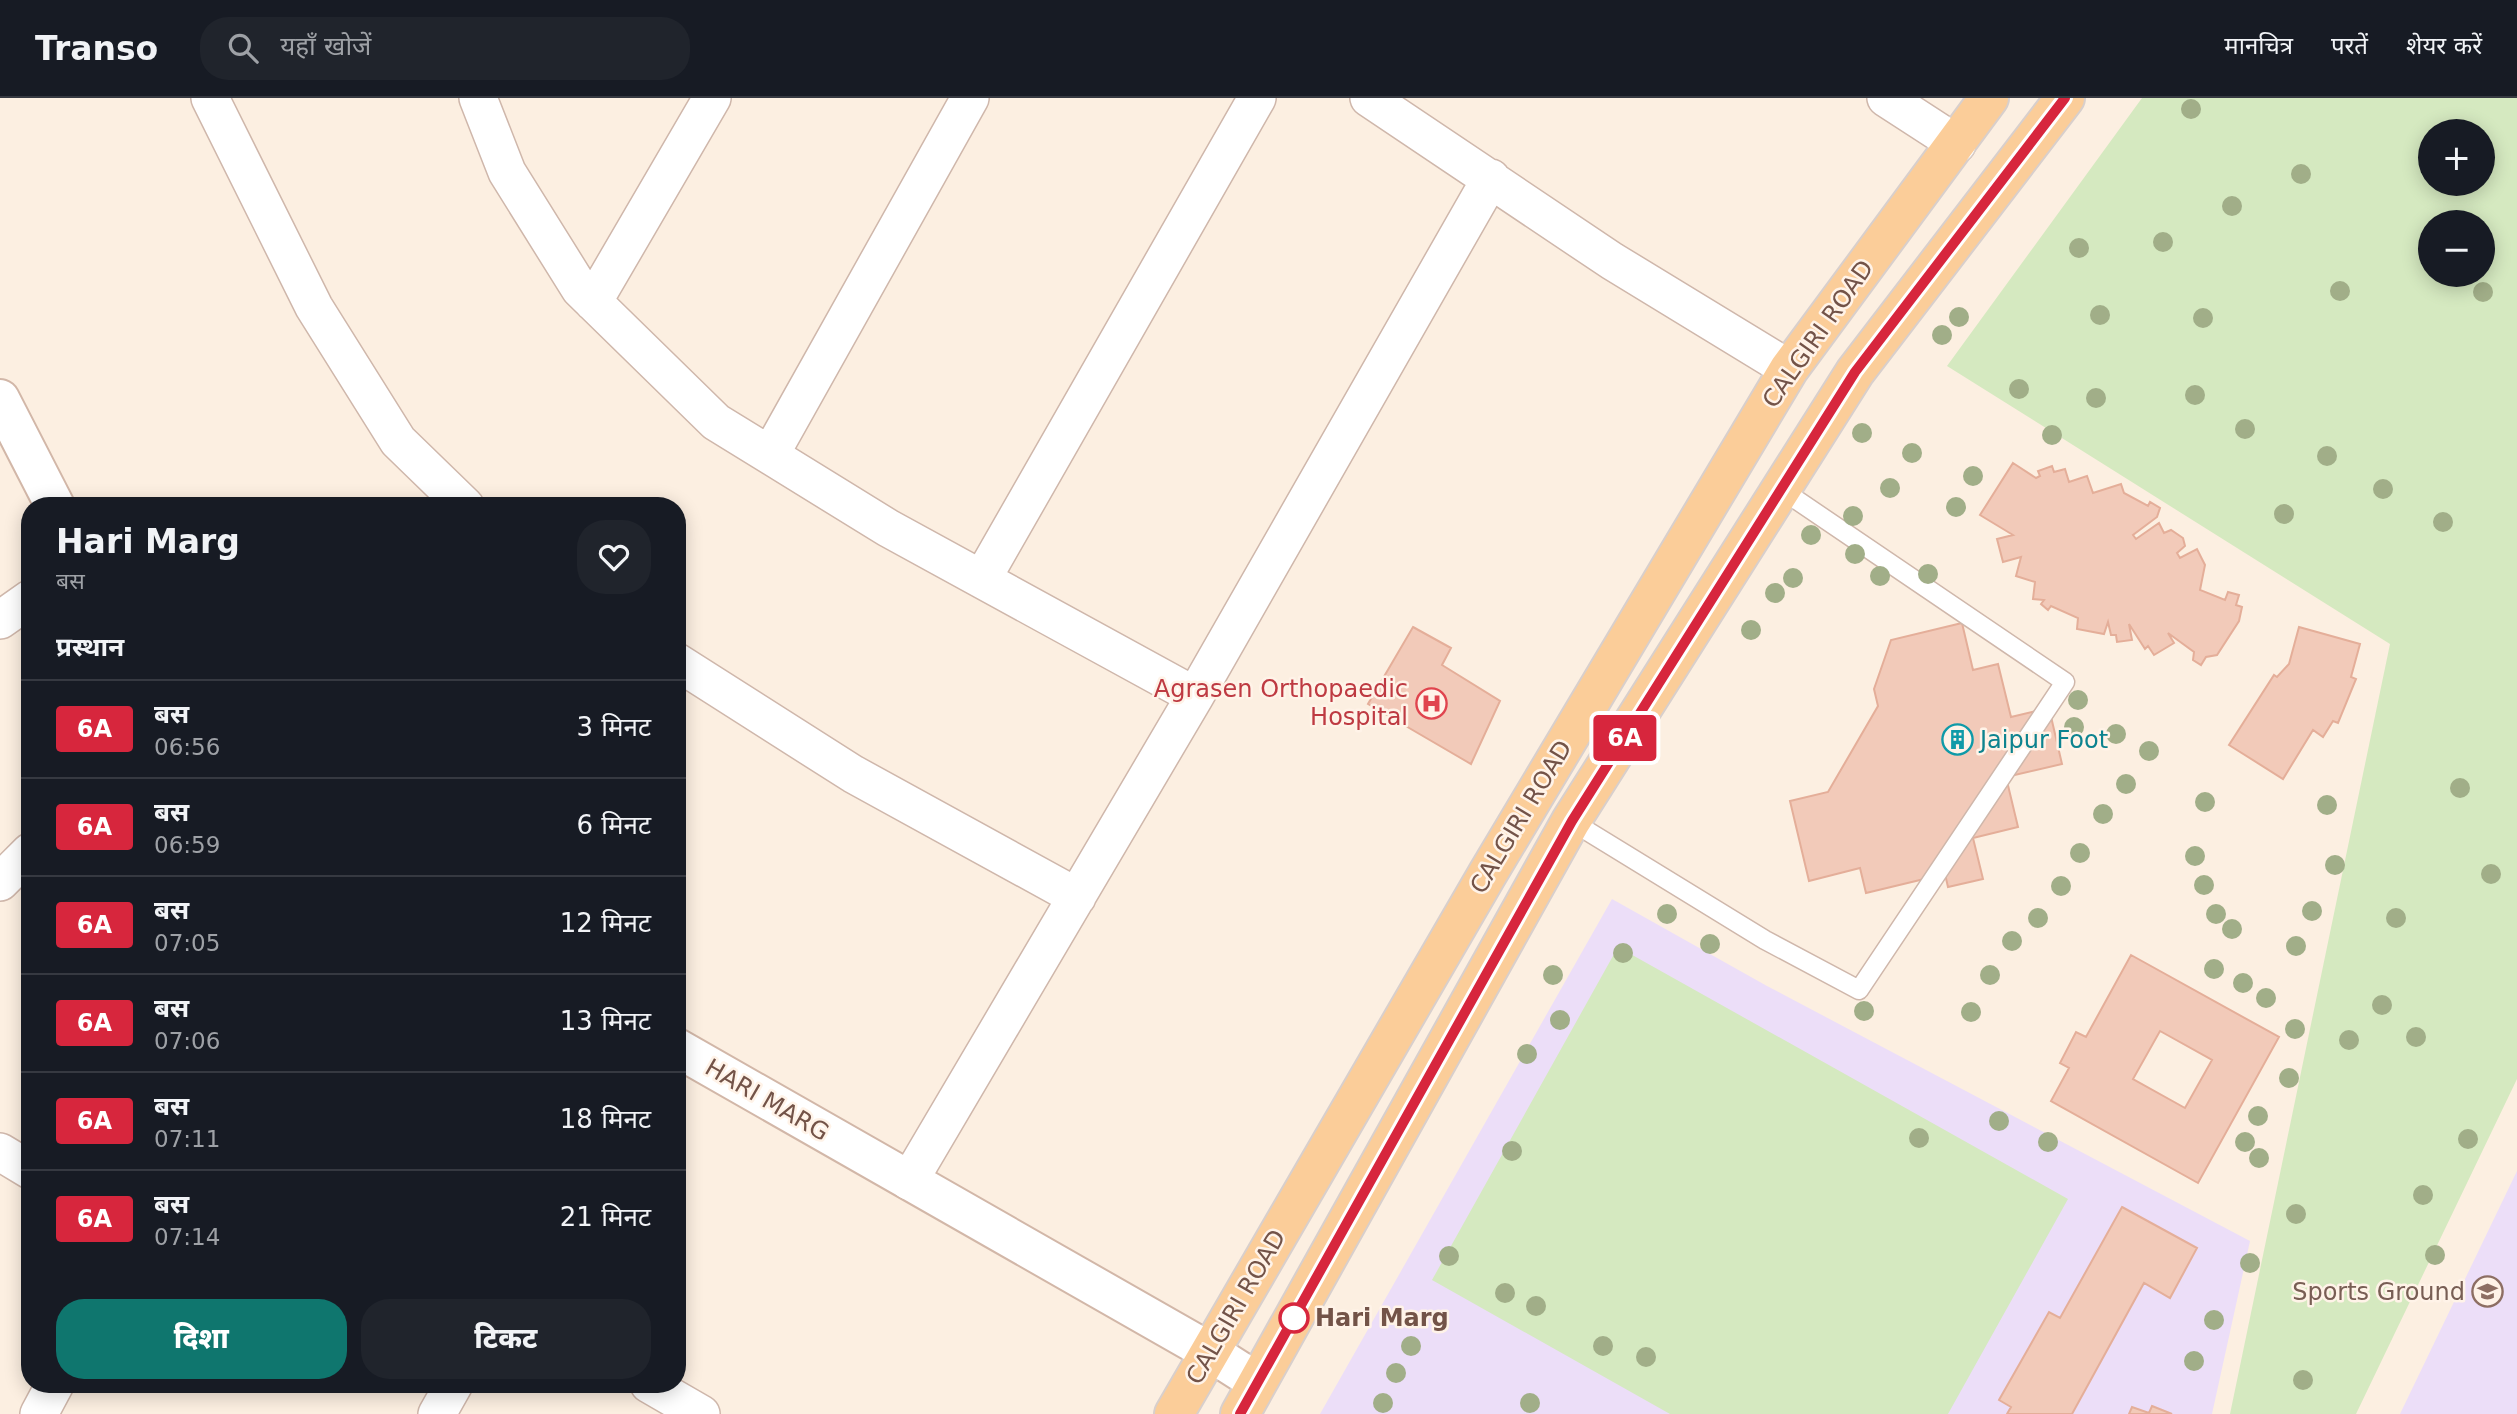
<!DOCTYPE html>
<html lang="hi">
<meta charset="utf-8">
<style>
:root{--surface:#171b24;--page:#20242c;--text:#f1f3f6;--muted:#9ea1a6;--line:#363941;--accent:#0f766e}
body{margin:0;font-family:"DejaVu Sans","Noto Sans Devanagari",sans-serif;background:var(--page);color:var(--text);height:100vh;display:flex;flex-direction:column;font-size:26px;white-space:nowrap}
*{box-sizing:border-box;margin:0}
p{font-size:23px;color:var(--muted)}
.icon{flex:none;width:38px;height:38px;fill:none;stroke:currentColor;stroke-width:2;stroke-linecap:round;stroke-linejoin:round}
.map{position:relative;flex:1;overflow:hidden}
.drawer{position:absolute;left:21px;top:399px;width:665px;height:896px;display:flex;flex-direction:column;background:var(--surface);border-radius:28px;box-shadow:0 4px 18px #0003}
.drawer>*{flex:none}
.badge{padding:0 14px;border-radius:5px;font-size:24px;line-height:46px}
.buttons{position:absolute;left:2418px;top:21px;display:grid;gap:14px}
.buttons a{display:grid;place-items:center;width:77px;height:77px;border-radius:50%;background:var(--surface);box-shadow:0 4px 18px #0003;font-size:35px}
.map>.badge{position:absolute;translate:-50% -50%;box-shadow:0 0 0 4px #fff}
h2{padding:0 35px;font-size:26px;line-height:63px}
.round{display:grid;place-items:center;flex:none;width:74px;height:74px;border-radius:28px;background:var(--page)}
.summary{display:flex;align-items:center;justify-content:space-between;height:119px;padding:0 35px}
h1{font-size:33px;font-weight:800;line-height:52px}
.action{display:flex;gap:14px;margin-top:auto;padding:14px 35px}
.action a{flex:1;height:80px;border-radius:28px;background:var(--accent);color:#fff;font-size:28px;font-weight:800;line-height:80px;text-align:center}
.action a+a{background:var(--page);color:var(--text)}
ul{padding:0;list-style:none}
li{display:flex;align-items:center;gap:21px;height:98px;padding:0 35px;border-top:2px solid var(--line)}
li div{flex:1}
li b{display:block;font-size:26px}
li em{font-style:normal}
li .badge{min-width:77px;font-weight:700;text-align:center}
header{display:flex;align-items:center;gap:42px;box-sizing:border-box;height:98px;padding:0 35px;background:var(--surface);border-bottom:2px solid var(--line)}
header strong{font-size:33px}
nav{display:flex;gap:38px;margin-inline-start:auto;font-size:24px}
.search{width:490px;height:63px;background:var(--page);display:flex;align-items:center;gap:18px;box-sizing:border-box;padding:0 24px;border-radius:28px;color:var(--muted);font-size:26px}
.map>svg:first-child{display:block}
</style>
<header>
<strong>Transo</strong>
<div class="search"><svg class="icon" aria-label="search" viewBox="0 0 24 24"><circle cx="10" cy="10" r="6"/><path d="M15 15l6 6"/></svg>यहाँ खोजें</div>
<nav><a>मानचित्र</a><a>परतें</a><a>शेयर करें</a></nav>
</header>
<div class="map">
<svg width="2517" height="1316" viewBox="0 0 2517 1316">
<rect width="100%" height="100%" fill="#fcefe1"/>
<path fill="#ecdef8" d="M1612 801 1767 888 2250 1143 2212 1316H1320Z
M2517 1073V1316H2400Z"/>
<path fill="#d5e9c0" fill-rule="evenodd" d="M2142 0H2517V981L2356 1316H2230L2390 546 1947 268ZM2431 33H2483V86H2431ZM2431 124H2483V177H2431Z
M1618 849 2068 1101 1948 1316H1670L1432 1182Z"/>
<path fill="#f2cab9" stroke="#e4ae99" stroke-width="2" fill-rule="evenodd" d="M2013 365 2036 380 2040 378 2038 373 2052 368 2054 374 2065 371 2069 384 2087 378 2093 395 2121 386 2124 395 2148 408 2150 404 2160 410 2157 419 2133 437 2136 441 2159 425 2164 435 2171 432 2183 440 2185 448 2177 455 2180 460 2197 451 2205 467 2200 492 2225 502 2228 494 2239 497 2236 507 2242 509 2239 523 2217 557 2206 559 2201 567 2193 562 2194 554 2168 535 2174 545 2154 557 2148 548 2145 551 2129 526 2132 542 2117 544 2116 537H2111L2108 524 2104 536 2077 531 2078 520 2051 508 2048 512 2041 506 2044 502 2033 501 2035 484 2016 478 2021 459 2003 464 1997 441 2013 437 1980 417Z
M1962 525 1973 572 1998 566 2011 619 2049 610 2062 666 2006 679 2018 729 1973 740 1983 781 1948 789 1945 776 1866 795 1860 770 1809 783 1790 703 1828 694 1878 608 1874 591 1891 542Z
M1413 529 1451 550 1442 567 1500 603 1471 666 1368 606Z
M2299 529 2360 546 2351 579 2356 581 2338 625 2333 623 2323 639 2313 632 2283 681 2229 647 2274 577 2277 579 2289 566Z
M2131 857 2279 939 2198 1085 2051 1003 2069 970 2060 965 2076 934 2086 939ZM2160 933 2212 962 2185 1010 2133 981Z
M2122 1109 2197 1150 2170 1200 2144 1185 2072 1316H2007L2011 1309 1999 1302 2049 1214 2060 1220Z
M2152 1308 2172 1316H2129L2132 1309 2149 1315Z"/>
<g fill="none" stroke-linecap="round" stroke-linejoin="round">
<defs>
<path id="lane" d="M1571 723 1765 842 1859 892 2065 584 1782 392"/>
<path id="street" d="M210 0 314 209 398 343 465 408
M478 0 507 74 580 191 716 324 888 430 1195 598
M1369 0 1612 163 1789 271
M1886 0 1957 46
M593 204 712 0
M770 357 970 0
M982 481 1257 0
M0 522 30 501
M677 564 853 676 1077 799
M0 784 30 754
M0 1054 30 1072
M909 1083 1195 598 1491 80
M649 1286 701 1316
M39 1316 55 1286
M437 1316 454 1286"/>
<path id="secondary" d="M0 301 55 408
M677 950 1210 1254 1257 1284"/>
<path id="primary" d="M1174 1316 1488 775 1789 271 1989 0
M1240 1316 1571 723 1855 274 2065 0"/>
</defs>
<use href="#lane" stroke="#cfb7ab" stroke-width="21"/>
<use href="#street" stroke="#cfb7ab" stroke-width="40"/>
<use href="#secondary" stroke="#d2b7a8" stroke-width="42"/>
<use href="#primary" stroke="#d8cfcc" stroke-width="42"/>
<use href="#lane" stroke="#fff" stroke-width="18"/>
<use href="#street" stroke="#fff" stroke-width="37"/>
<use href="#secondary" stroke="#fff" stroke-width="38"/>
<use href="#primary" stroke="#fbcd99" stroke-width="38"/>
</g>
<g fill="#a1ae88">
<circle cx="2191" cy="11" r="10"/>
<circle cx="2301" cy="76" r="10"/>
<circle cx="2232" cy="108" r="10"/>
<circle cx="2163" cy="144" r="10"/>
<circle cx="2079" cy="150" r="10"/>
<circle cx="2340" cy="193" r="10"/>
<circle cx="2483" cy="194" r="10"/>
<circle cx="2100" cy="217" r="10"/>
<circle cx="1959" cy="219" r="10"/>
<circle cx="2203" cy="220" r="10"/>
<circle cx="1942" cy="237" r="10"/>
<circle cx="2019" cy="291" r="10"/>
<circle cx="2195" cy="297" r="10"/>
<circle cx="2096" cy="300" r="10"/>
<circle cx="2245" cy="331" r="10"/>
<circle cx="1862" cy="335" r="10"/>
<circle cx="2052" cy="337" r="10"/>
<circle cx="1912" cy="355" r="10"/>
<circle cx="2327" cy="358" r="10"/>
<circle cx="1973" cy="378" r="10"/>
<circle cx="1890" cy="390" r="10"/>
<circle cx="2383" cy="391" r="10"/>
<circle cx="1956" cy="409" r="10"/>
<circle cx="2284" cy="416" r="10"/>
<circle cx="1853" cy="418" r="10"/>
<circle cx="2443" cy="424" r="10"/>
<circle cx="1811" cy="437" r="10"/>
<circle cx="1855" cy="456" r="10"/>
<circle cx="1928" cy="476" r="10"/>
<circle cx="1880" cy="478" r="10"/>
<circle cx="1793" cy="480" r="10"/>
<circle cx="1775" cy="495" r="10"/>
<circle cx="1751" cy="532" r="10"/>
<circle cx="2078" cy="602" r="10"/>
<circle cx="2074" cy="629" r="10"/>
<circle cx="2116" cy="636" r="10"/>
<circle cx="2149" cy="653" r="10"/>
<circle cx="2126" cy="686" r="10"/>
<circle cx="2460" cy="690" r="10"/>
<circle cx="2205" cy="704" r="10"/>
<circle cx="2327" cy="707" r="10"/>
<circle cx="2103" cy="716" r="10"/>
<circle cx="2080" cy="755" r="10"/>
<circle cx="2195" cy="758" r="10"/>
<circle cx="2335" cy="767" r="10"/>
<circle cx="2491" cy="776" r="10"/>
<circle cx="2204" cy="787" r="10"/>
<circle cx="2061" cy="788" r="10"/>
<circle cx="2312" cy="813" r="10"/>
<circle cx="1667" cy="816" r="10"/>
<circle cx="2216" cy="816" r="10"/>
<circle cx="2038" cy="820" r="10"/>
<circle cx="2396" cy="820" r="10"/>
<circle cx="2232" cy="831" r="10"/>
<circle cx="2012" cy="843" r="10"/>
<circle cx="1710" cy="846" r="10"/>
<circle cx="2296" cy="848" r="10"/>
<circle cx="1623" cy="855" r="10"/>
<circle cx="2214" cy="871" r="10"/>
<circle cx="1553" cy="877" r="10"/>
<circle cx="1990" cy="877" r="10"/>
<circle cx="2243" cy="885" r="10"/>
<circle cx="2266" cy="900" r="10"/>
<circle cx="2382" cy="907" r="10"/>
<circle cx="1864" cy="913" r="10"/>
<circle cx="1971" cy="914" r="10"/>
<circle cx="1560" cy="922" r="10"/>
<circle cx="2295" cy="931" r="10"/>
<circle cx="2416" cy="939" r="10"/>
<circle cx="2349" cy="942" r="10"/>
<circle cx="1527" cy="956" r="10"/>
<circle cx="2289" cy="980" r="10"/>
<circle cx="2258" cy="1018" r="10"/>
<circle cx="1999" cy="1023" r="10"/>
<circle cx="1919" cy="1040" r="10"/>
<circle cx="2468" cy="1041" r="10"/>
<circle cx="2048" cy="1044" r="10"/>
<circle cx="2245" cy="1044" r="10"/>
<circle cx="1512" cy="1053" r="10"/>
<circle cx="2259" cy="1060" r="10"/>
<circle cx="2423" cy="1097" r="10"/>
<circle cx="2296" cy="1116" r="10"/>
<circle cx="2435" cy="1157" r="10"/>
<circle cx="1449" cy="1158" r="10"/>
<circle cx="2250" cy="1165" r="10"/>
<circle cx="1505" cy="1195" r="10"/>
<circle cx="1536" cy="1208" r="10"/>
<circle cx="2214" cy="1222" r="10"/>
<circle cx="1411" cy="1248" r="10"/>
<circle cx="1603" cy="1248" r="10"/>
<circle cx="1646" cy="1259" r="10"/>
<circle cx="2194" cy="1263" r="10"/>
<circle cx="1396" cy="1275" r="10"/>
<circle cx="2303" cy="1282" r="10"/>
<circle cx="1383" cy="1305" r="10"/>
<circle cx="1530" cy="1305" r="10"/>
</g>
<g fill="none" stroke-linecap="round" stroke-linejoin="round">
<defs>
<path id="line" d="M1240 1316 1572 723 1855 274 2065 0"/>
</defs>
<use href="#line" stroke="#fff" stroke-width="16"/>
<use href="#line" stroke="#d7263d" stroke-width="10"/>
</g>
<defs>
<symbol id="hospital-ring" viewBox="-11 -11 22 22"><circle r="9.5" fill="#fff3e8" stroke="#e0444e" stroke-width="1.5"/><path d="M-5-5h3v3.5h4V-5h3V5h-3V1.5h-4V5h-3Z" fill="#e0444e"/></symbol>
<symbol id="building-ring" viewBox="-11 -11 22 22"><circle r="9.5" fill="#fff3e8" stroke="#0f9aa8" stroke-width="1.5"/><path d="M-4-6H4V6H1V3H-1V6H-4ZM-2.5-4.3h1.7v1.8h-1.7ZM.8-4.3h1.7v1.8H.8ZM-2.5-1h1.7V.8h-1.7ZM.8-1h1.7V.8H.8Z" fill="#0f9aa8"/></symbol>
<symbol id="university-ring" viewBox="-11 -11 22 22"><circle r="9.5" fill="#fff3e8" stroke="#8d6e63" stroke-width="1.5"/><path d="M0-5L7-2L0 1L-7-2ZM-4 1L0 2.5L4 1V4Q0 6-4 4Z" fill="#8d6e63"/></symbol>
</defs>
<g fill-rule="evenodd">
<use href="#hospital-ring" x="1414" y="588" width="35" height="35"/>
<use href="#building-ring" x="1940" y="624" width="35" height="35"/>
<use href="#university-ring" x="2470" y="1176" width="35" height="35"/>
</g>
<circle fill="#fff" stroke="#d7263d" stroke-width="3.5" cx="1294" cy="1220" r="14"/>
<g text-anchor="middle" dominant-baseline="central" stroke-width="5" stroke-linejoin="round" paint-order="stroke">
<g font-size="24" fill="#735348" stroke="#fff3e8">
<text transform="translate(1818 236) rotate(-55)">CALGIRI ROAD</text>
<text transform="translate(1521 719) rotate(-59)">CALGIRI ROAD</text>
<text transform="translate(767 1002) rotate(30)">HARI MARG</text>
<text transform="translate(1236 1209) rotate(-60)">CALGIRI ROAD</text>
</g>
<g font-size="24" fill="#be3a42" stroke="#fff3e8" text-anchor="end">
<text x="1408" y="591">Agrasen Orthopaedic<tspan x="1408" dy="28">Hospital</tspan></text>
</g>
<g font-size="24" fill="#0d838f" stroke="#fff3e8" text-anchor="start">
<text x="1980" y="642">Jaipur Foot</text>
</g>
<g font-size="24" fill="#785e54" stroke="#fff3e8" text-anchor="end">
<text x="2465" y="1194">Sports Ground</text>
</g>
<g font-size="24" font-weight="bold" fill="#735348" stroke="#fff3e8" text-anchor="start">
<text x="1315" y="1220">Hari Marg</text>
</g>
</g>
</svg>
<div class="buttons">
<a>+</a>
<a>−</a>
</div>
<b class="badge" style="left:1625px;top:640px;background:#d7263d;color:#fff">6A</b>
<section class="drawer">
<div class="summary"><div><h1>Hari Marg</h1><p>बस</p></div><a class="round"><svg class="icon" aria-label="heart" viewBox="0 0 24 24"><path d="M12 20l-8-8c-3-5 5-10 8-4 3-6 11-1 8 4z"/></svg></a></div>
<h2>प्रस्थान</h2>
<ul>
<li><span class="badge" style="background:#d7263d;color:#fff">6A</span><div><b>बस</b><p>06:56</p></div><em>3 मिनट</em></li>
<li><span class="badge" style="background:#d7263d;color:#fff">6A</span><div><b>बस</b><p>06:59</p></div><em>6 मिनट</em></li>
<li><span class="badge" style="background:#d7263d;color:#fff">6A</span><div><b>बस</b><p>07:05</p></div><em>12 मिनट</em></li>
<li><span class="badge" style="background:#d7263d;color:#fff">6A</span><div><b>बस</b><p>07:06</p></div><em>13 मिनट</em></li>
<li><span class="badge" style="background:#d7263d;color:#fff">6A</span><div><b>बस</b><p>07:11</p></div><em>18 मिनट</em></li>
<li><span class="badge" style="background:#d7263d;color:#fff">6A</span><div><b>बस</b><p>07:14</p></div><em>21 मिनट</em></li>
</ul>
<div class="action"><a>दिशा</a><a>टिकट</a></div>
</section>
</div>
